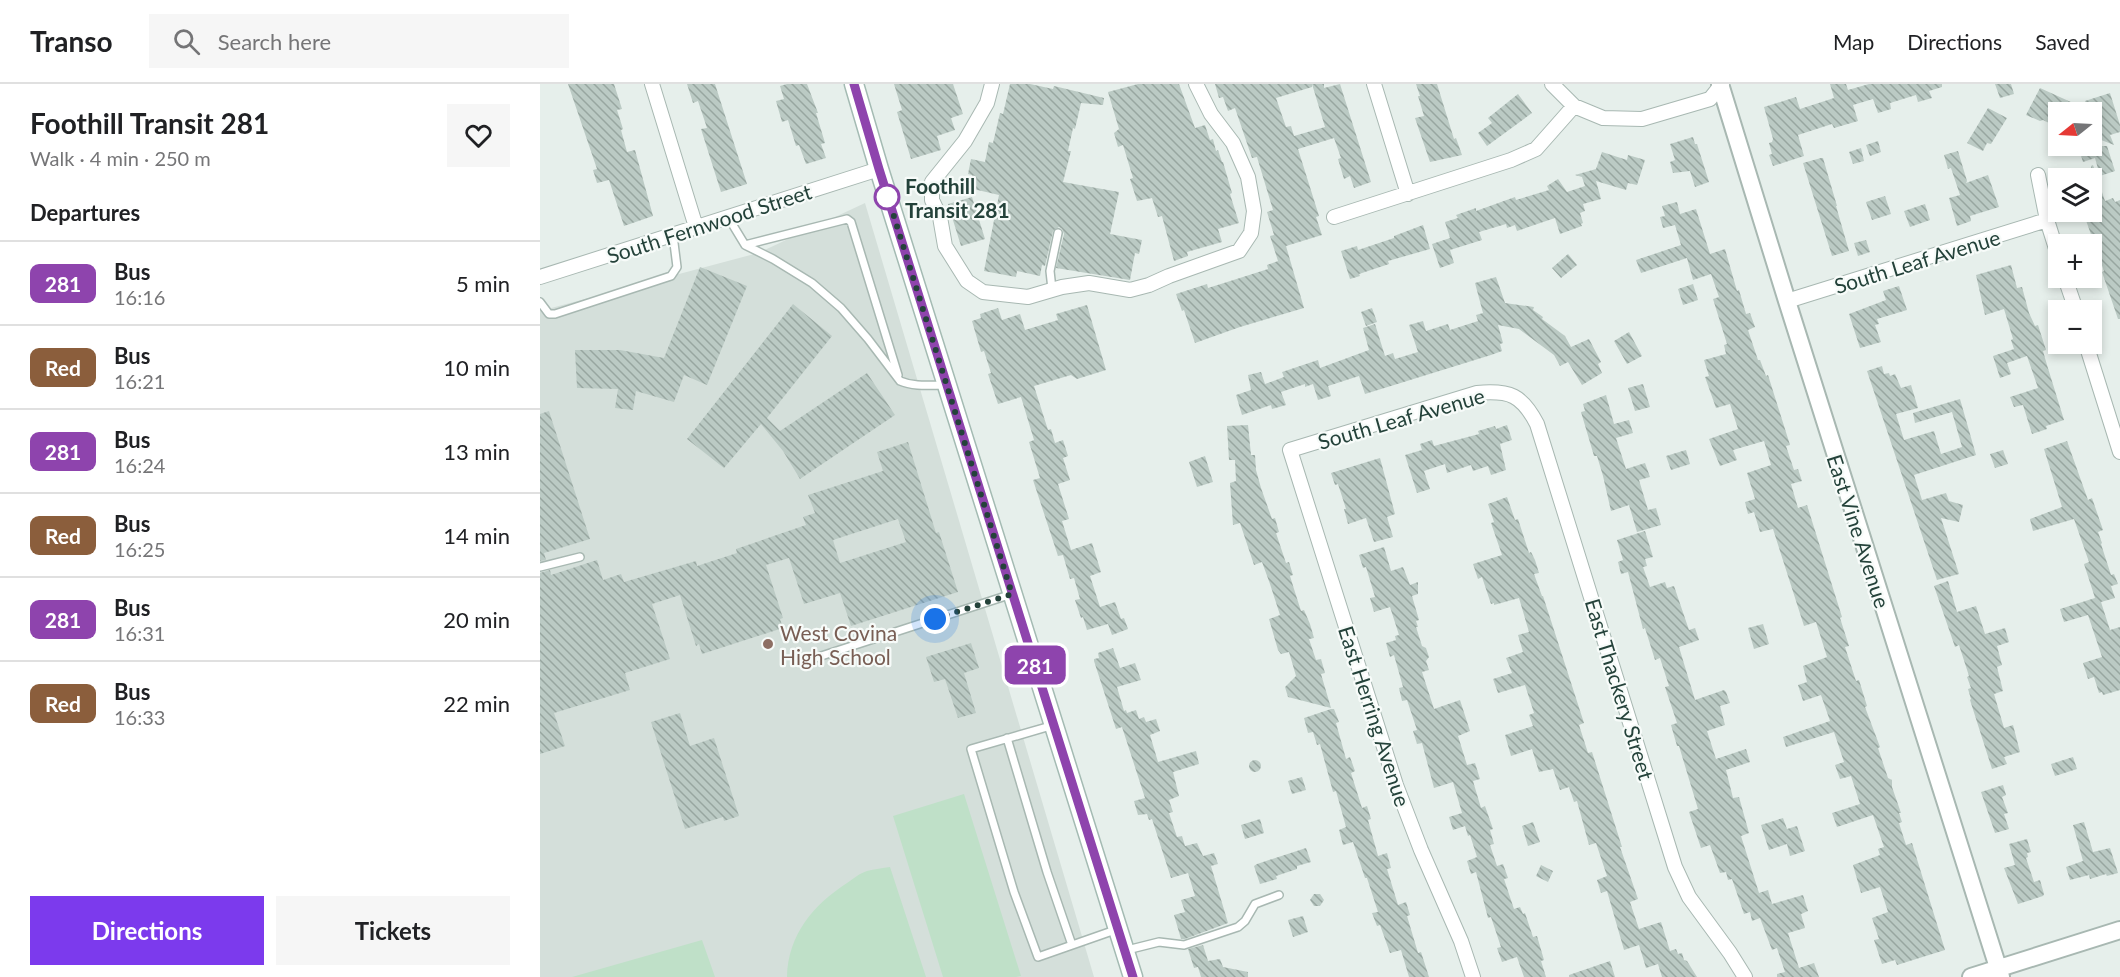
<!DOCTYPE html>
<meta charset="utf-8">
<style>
:root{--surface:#fff;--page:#f6f6f6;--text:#202124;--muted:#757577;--line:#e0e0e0;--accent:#7c3aed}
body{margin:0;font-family:Lato,sans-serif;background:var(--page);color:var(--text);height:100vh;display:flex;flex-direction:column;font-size:22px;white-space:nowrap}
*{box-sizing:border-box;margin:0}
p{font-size:20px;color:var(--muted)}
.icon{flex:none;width:33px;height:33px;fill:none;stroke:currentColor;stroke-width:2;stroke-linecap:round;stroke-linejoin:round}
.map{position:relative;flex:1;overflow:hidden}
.details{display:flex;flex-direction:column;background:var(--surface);width:540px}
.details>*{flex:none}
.badge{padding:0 12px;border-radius:9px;font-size:21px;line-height:39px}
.needle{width:39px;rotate:252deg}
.buttons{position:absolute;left:1508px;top:18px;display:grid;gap:12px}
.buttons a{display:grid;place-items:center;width:54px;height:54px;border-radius:0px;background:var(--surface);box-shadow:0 3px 9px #0003;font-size:30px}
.you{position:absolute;width:30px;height:30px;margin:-15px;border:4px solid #fff;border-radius:50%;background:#1a73e8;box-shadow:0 0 0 9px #1a73e833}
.map>.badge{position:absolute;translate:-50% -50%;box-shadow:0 0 0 3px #fff}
h2{padding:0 30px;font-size:22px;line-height:54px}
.round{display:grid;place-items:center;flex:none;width:63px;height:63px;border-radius:0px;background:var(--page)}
.overview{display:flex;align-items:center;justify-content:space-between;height:102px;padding:0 30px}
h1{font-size:28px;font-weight:700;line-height:45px}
.primary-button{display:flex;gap:12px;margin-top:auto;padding:12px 30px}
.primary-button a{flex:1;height:69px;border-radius:0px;background:var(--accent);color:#fff;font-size:24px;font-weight:700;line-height:69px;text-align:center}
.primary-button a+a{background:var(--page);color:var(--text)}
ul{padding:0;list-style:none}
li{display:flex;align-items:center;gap:18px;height:84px;padding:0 30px;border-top:2px solid var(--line)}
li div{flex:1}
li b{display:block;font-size:22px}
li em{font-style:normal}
li .badge{min-width:66px;font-weight:700;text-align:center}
header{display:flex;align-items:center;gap:36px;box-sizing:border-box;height:84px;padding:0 30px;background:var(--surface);border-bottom:2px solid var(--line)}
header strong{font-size:28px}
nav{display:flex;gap:33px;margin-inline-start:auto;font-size:21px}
.search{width:420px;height:54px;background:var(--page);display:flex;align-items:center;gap:15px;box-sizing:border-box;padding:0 21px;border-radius:0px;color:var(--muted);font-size:22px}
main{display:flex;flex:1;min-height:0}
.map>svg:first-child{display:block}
</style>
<header>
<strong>Transo</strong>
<div class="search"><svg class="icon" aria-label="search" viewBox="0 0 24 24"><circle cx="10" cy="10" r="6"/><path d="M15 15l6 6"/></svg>Search here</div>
<nav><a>Map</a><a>Directions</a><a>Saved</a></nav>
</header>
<main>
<section class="details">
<div class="overview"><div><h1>Foothill Transit 281</h1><p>Walk · 4 min · 250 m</p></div><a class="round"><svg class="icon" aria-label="heart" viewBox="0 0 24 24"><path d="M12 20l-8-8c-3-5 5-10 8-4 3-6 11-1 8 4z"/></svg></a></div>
<h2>Departures</h2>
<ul>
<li><span class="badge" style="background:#8e44ad;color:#fff">281</span><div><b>Bus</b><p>16:16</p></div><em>5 min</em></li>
<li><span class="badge" style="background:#8b5e3c;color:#fff">Red</span><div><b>Bus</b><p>16:21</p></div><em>10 min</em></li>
<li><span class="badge" style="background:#8e44ad;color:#fff">281</span><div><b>Bus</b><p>16:24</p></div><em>13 min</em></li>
<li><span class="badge" style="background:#8b5e3c;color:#fff">Red</span><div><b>Bus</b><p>16:25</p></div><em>14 min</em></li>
<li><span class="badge" style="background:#8e44ad;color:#fff">281</span><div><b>Bus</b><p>16:31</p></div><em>20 min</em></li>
<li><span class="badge" style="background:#8b5e3c;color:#fff">Red</span><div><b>Bus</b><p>16:33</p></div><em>22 min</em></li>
</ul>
<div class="primary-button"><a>Directions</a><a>Tickets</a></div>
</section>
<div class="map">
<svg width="1580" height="893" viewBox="0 0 1580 893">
<defs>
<pattern id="building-back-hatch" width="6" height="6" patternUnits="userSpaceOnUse" patternTransform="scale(1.5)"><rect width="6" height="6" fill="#bbcac4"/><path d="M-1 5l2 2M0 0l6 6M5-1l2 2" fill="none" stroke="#98a6a0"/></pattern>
</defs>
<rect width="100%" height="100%" fill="#e6efeb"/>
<path fill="#d4dfda" d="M325 119 554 893H0V227L218 169Z"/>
<path fill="#bfe0c8" d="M424 710 481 892 476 893H403L353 732Z
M350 783 386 893H247C248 851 273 821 307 799 313 795 320 789 327 787 334 785 343 784 350 783Z
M162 856 175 893H32Z"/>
<path fill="url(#building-back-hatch)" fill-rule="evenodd" d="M28 0H74L82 25 77 26 83 45 81 46 87 68 95 66 113 132 84 142 69 96 57 99 53 86 57 85Z
M147 0H175L207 100 181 108 161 45 167 44 158 17 153 19Z
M247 0H267L278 29H276L285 59 281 60 286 74 266 80 259 61 256 62 248 36 242 38 236 17 244 15 240 2Z
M354 0H413L423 30 411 34 415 46 397 52 401 66 371 75 357 28 362 26Z
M470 0H490L513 5 514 2 564 14 563 21 541 19 535 45 533 44 528 67H531L523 98 579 108 570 150 602 156 599 170 595 169 590 196 516 184 524 150 522 145 519 143 513 147 505 182 502 181 500 192 477 187 476 193 444 187 459 111 429 104 432 91 428 90 431 75 445 78 449 58 453 59 460 29 463 30Z
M598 0H639L655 44 665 41 670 56 673 55 676 67 678 66 682 78H683L692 109 690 110 699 139 678 145 682 158 647 168 648 172 634 177 622 132 618 133 612 114 597 117 590 95 593 94 583 61 578 63 574 49 579 45 568 8Z
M675 0H772V3L736 14 746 43 751 42 754 52 785 43 772 0H784V4L800 0 831 98 814 104 810 92 804 95 798 75 801 74 794 54 758 65 779 132 776 133 782 151 746 162 764 224 700 243 655 259 644 226 642 227 636 210 667 200 668 204 703 193 728 185 727 181 738 177 730 152 734 151 727 128 733 126 717 73 712 74 695 24 688 27 683 13 679 14Z
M876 0H897L914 55 916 54 922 71 890 78 875 34 884 32 878 12H880Z
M1290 0H1306L1308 6 1329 0H1402V3L1389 7 1392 14 1378 18 1376 11 1350 19 1351 25 1338 29 1333 15 1313 21 1318 37 1294 44 1292 40 1258 51 1264 72 1233 82 1229 71 1232 70 1229 59 1232 58 1233 55 1224 23 1256 13 1260 25 1294 14Z
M1455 0H1471L1474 10 1460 14Z
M1500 4 1533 19 1530 28H1518V39L1510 36 1509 39 1503 36 1500 37 1486 31Z
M1570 9 1580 41V48L1570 51 1574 61 1551 52V28H1548L1545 17Z
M978 10 992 29 947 62 938 49 952 39 948 34Z
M1448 24 1467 34 1451 60 1447 59 1443 67 1427 59Z
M1153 53 1155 60H1157L1169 98 1155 103 1150 87 1133 89 1130 78 1135 76 1130 60Z
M1338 57 1341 68 1330 72 1326 61Z
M1538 62H1567L1575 87 1560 92 1555 74 1543 78Z
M1321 64 1324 77 1313 80 1309 68Z
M1418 67 1427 97 1426 99 1448 91 1459 123 1430 132 1431 137 1417 142 1409 114 1420 111 1411 84 1408 85 1404 71Z
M1062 68 1087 76 1088 71 1105 76 1097 101 1088 99 1086 106 1056 97 1061 115 1043 120 1045 127 1040 129 1043 139 1041 140 1042 142 1020 150 1015 134 977 147 975 141 967 144 966 140 939 148 942 156 910 166 914 179 900 184 892 160 910 154 905 138 918 134 916 131 936 124V127L975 113 976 116 1009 106 1007 102 1018 95 1027 108 1045 102 1042 93 1035 91 1056 85Z
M1281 74H1283L1297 122H1296L1309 167 1292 172 1263 79Z
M1553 81 1565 117 1573 114 1575 118 1580 116V235H1578L1562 188 1564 187 1543 128H1551V82Z
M1345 112 1351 130 1332 136 1326 118Z
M432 113 445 155 421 162 408 120Z
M1137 118 1140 130 1156 125 1170 170 1185 165 1197 207 1199 206 1206 230 1210 229 1215 243 1208 246 1218 276H1220L1226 292 1228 291 1250 361 1246 362 1254 386 1258 385 1262 397 1251 400 1258 424 1267 421 1302 533 1300 534 1309 562 1305 563 1316 597 1319 596 1327 622 1325 623 1340 663 1338 664 1348 694 1352 696V703L1361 729H1359L1362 738 1359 739 1366 761 1372 759 1405 866 1357 881 1355 876 1342 880 1334 856 1339 855 1332 834 1348 828 1340 803 1321 809 1313 781 1340 771 1338 765 1344 763 1333 731 1297 743 1292 729 1320 720 1311 692 1300 695 1295 681 1304 678 1294 648 1246 663 1243 653 1290 637 1281 611 1263 617 1258 601 1267 598 1263 582 1287 573 1276 538 1264 542 1233 445 1220 448 1214 428 1208 430 1205 418 1215 415 1207 389 1231 381 1224 357 1193 366 1197 376 1180 382 1169 355 1198 345 1190 320 1176 324 1165 293 1169 292 1164 276 1186 270 1184 261 1187 260 1173 215 1179 213 1171 190 1153 196 1147 174 1101 189 1096 176 1141 161 1135 141 1123 144 1120 133 1125 132 1122 122Z
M1385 120 1390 136 1370 143 1364 127Z
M883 141 890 165 848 177 849 180 819 190 820 192 810 195 801 167 817 162 818 166 854 154V152Z
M1326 156 1330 168 1318 172 1314 159Z
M1028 170 1037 181 1021 194 1012 184Z
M1471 181 1477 204 1482 203 1489 229 1495 242 1498 241 1506 266 1503 267 1507 281 1524 336 1506 342 1507 345 1492 350 1483 321 1474 323 1470 313 1498 304 1487 272 1467 279 1471 290 1460 294 1453 272 1474 265 1471 256 1473 255 1464 225 1445 231 1436 191Z
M160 183 207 202 167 301 144 291 134 318 96 307 93 326 75 324 78 305 37 304 35 266H80L124 274Z
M956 193 965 219 994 223 993 226 1003 233 1002 235 1025 252 1031 263 1049 255 1061 278 1058 280 1062 289 1042 301 1028 278 1020 282 1014 271 979 245 958 241 963 259 960 260 962 267 951 271 825 310 819 292 788 302 791 312 778 316 773 300 765 303V300L741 308 746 321 732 325 731 321 702 331 696 311 711 306 708 291 721 288 725 300 744 293 742 288 778 276 780 284 829 266 823 244 835 240 845 272 853 269 855 275 878 268 869 241 883 237 886 247 908 240 910 246 938 237 936 231 943 229 935 199Z
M1153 200 1158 216 1143 221 1138 205Z
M1359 202 1367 226 1337 235 1339 240 1335 241 1341 258 1320 264 1309 230 1346 216 1343 207Z
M253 220 292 252 227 334 240 347 327 289 355 331 260 395 243 367 221 340 184 384 147 355Z
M547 221 566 286 537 295 531 291 494 302 508 346 511 345 515 359 523 356 528 372 523 374 530 396 518 400 529 435 522 437 531 466 552 459 561 488 550 492 560 523 575 518 581 535 584 534 588 545 572 551 568 540 547 546 543 533 541 534 535 516 540 515 534 494 530 495 523 471 518 472 493 396 500 394 489 358 494 356 481 313 458 320 448 290 451 289 444 267 441 268 432 237 441 234 440 230 458 224 462 236 480 230 485 246 518 236 516 230Z
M832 224 837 238 826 242 821 228Z
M1089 248 1102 272 1087 280 1074 257Z
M1342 282 1344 290 1349 289 1350 292 1355 290 1361 304 1371 301 1378 324 1356 330 1364 356 1394 347 1401 370 1422 363 1412 328 1375 339 1373 329 1420 315 1436 371 1374 391 1382 416 1406 409 1409 417 1423 421 1419 438 1401 434 1419 490 1397 496 1327 287Z
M1103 300 1110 323 1095 327 1088 304Z
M1066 311 1074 340 1089 336 1093 349 1076 354 1086 385 1105 379 1110 393 1099 396 1108 426 1116 424 1121 441 1097 448 1089 421 1071 427 1063 392 1057 372H1054L1041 328 1045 327 1043 320Z
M9 327 50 455 4 469 6 476 0 477V330Z
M708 341 711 371H715L716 386 721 404 732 435 735 434 739 448 736 449 746 479 749 478 753 491 750 492 754 505 761 527 764 526 770 540 774 554 769 555 776 576 781 575 785 589 781 590 791 624 748 613 745 603 756 592 749 568 741 570 738 566 729 535 740 531 730 500 722 478 714 481 700 439 693 441 690 399 696 397 695 376H689L687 342Z
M967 341 972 356 960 360 966 386 951 391 948 382 933 387 931 381 907 389 905 380 884 387 890 405 877 409 865 371 882 366 880 360 892 356 894 362 939 350 938 347 955 342 956 345Z
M1527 357 1548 416 1552 414 1563 446 1558 448 1562 459 1561 460 1571 491 1574 490 1578 500 1571 502 1575 514 1561 518 1570 546 1580 543V606L1563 611 1562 608 1559 609 1554 593 1548 595 1543 579 1562 573 1548 531 1524 538 1520 525 1555 514 1544 480 1549 478 1534 435 1493 447 1490 435 1522 423 1504 365Z
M368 358 396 449 399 448 418 508 311 542 300 509 264 520 249 474 226 481 243 534 240 535 243 544 162 570 159 560 156 562 140 511 112 520 130 575 85 589 90 606 14 629 25 662 0 670V489L10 486 11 491 57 476 63 496 81 490 84 498 156 477 157 482 197 469 196 465 266 441 263 433 275 429 268 411 343 387 337 368ZM358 435 366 458 300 479 293 456Z
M1146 366 1150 380 1131 386 1126 372Z
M1463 366 1468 380 1455 384 1450 370Z
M665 372 673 398 657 403 649 378Z
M840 374 855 430 847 433 853 453 834 458 826 434 808 440 804 425H806L798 400 795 401 791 389Z
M967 413 975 436 978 435 989 469 991 468 995 476 999 489 994 490 1002 512H1003L1044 639 1039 641 1048 669 1052 668 1082 763H1080L1098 815 1090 818 1099 845 1121 838 1130 867 1136 865 1138 870 1142 869 1144 876 1147 877 1157 893H1122L1118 880 1106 884 1099 861 1084 866 1067 807 1061 809 1057 796 1067 792 1056 759 1049 761 1037 717 1034 718 1029 703 1020 706 1013 685 999 688 992 665 971 672 965 651 993 642 989 631 994 629 985 601 958 609 953 595 972 589 966 574 983 568 978 551 989 548 979 514 954 521V519L951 520 942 493 938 495 933 480 962 471 951 439 954 438 948 420Z
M1105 447 1113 473 1105 475 1107 482 1103 483 1110 503 1125 498 1127 504 1134 502 1149 546 1155 544 1159 556 1139 563 1155 616 1184 606 1186 608 1190 619 1180 622 1185 641 1167 647 1176 675 1206 665 1210 678 1186 686 1193 714 1199 713 1209 749 1201 752 1219 809 1228 806 1232 820 1263 811 1268 827 1261 830 1265 844 1248 849 1259 884 1274 879 1279 893H1237V890L1245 888 1237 864 1232 866 1220 834 1212 837 1210 828 1204 830 1192 795 1188 796 1186 788 1180 789 1170 761 1161 764 1149 728 1158 725 1139 662H1137L1131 641 1137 639 1125 603 1129 602 1120 574 1115 576 1105 544 1103 545 1088 488 1081 490 1078 478 1083 476 1077 456Z
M844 463 851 487 863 483 870 501 878 498V510L872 512 879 536 876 537 878 543H876L882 562 886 564 889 573 886 577 889 586 882 588 894 625 920 616 930 647 918 652 927 681 935 679 940 695 933 697 941 724 945 722 953 745 950 746 954 760 950 761 957 782 963 780 968 794 964 795 974 825 980 823 983 830 985 829 993 853 997 852 1004 876 1001 877 1006 893H984L977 873 962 878 957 864 961 863 951 833 948 834 936 788 931 790 927 777 937 773 930 751 928 752 925 742 913 746 909 733 922 729 913 698 894 704 882 659 877 660 873 647 877 646 867 616 862 617 859 604 863 603 854 571 850 573 846 559 856 556 855 552 859 551 850 523 834 528 830 514 835 513 826 483 823 484 819 471Z
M1408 497 1417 528 1436 522 1445 550 1465 544 1469 558 1457 562 1462 581 1457 583 1463 607 1454 610 1464 644 1473 641 1480 668 1464 673 1467 680 1452 685 1430 616 1431 615 1428 605 1431 604 1427 593 1429 592 1419 561 1415 563 1394 502Z
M1223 540 1229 560 1214 565 1208 544Z
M431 559 439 584 424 589 436 629 418 634 405 595 394 598 386 573Z
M573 564 580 584 595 579 601 596 577 603 584 627 586 626 587 629 596 626 599 635 604 633 606 638 616 635 620 647 610 651 618 678 656 667 659 680 633 688 639 712 629 716 633 728 629 729 637 753 642 752 645 762 657 759 663 772 674 769 678 780 671 782 688 839 645 855H641L634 831 645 828 641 816 655 812 648 789 631 794 612 735 609 736 607 730 598 731 594 717 605 714 582 643 576 645 554 577V575L559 574 558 569Z
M791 625H794L799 638 796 639 806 675 810 673 815 687 811 689 822 724 827 722 831 735 828 736 838 772 847 769 851 784 847 785 858 821 866 818 870 831 867 832 878 869 881 868 889 893H869L861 866 850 869 840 841 837 842 832 829 838 828 827 794H825L813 758 803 761 799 746 806 743 796 707 793 708 780 660 777 661 773 648 768 649 764 634Z
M140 629 150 662 174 654 199 732 184 737 183 733 145 745 111 638Z
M1533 673 1537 685 1515 692 1511 680Z
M709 682a6 6 0 1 1 12 0a6 6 0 1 1-12 0Z
M762 693 766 706 752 710 748 697Z
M1463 701 1466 711 1462 713 1468 729 1464 730 1469 745 1455 749 1441 708Z
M1243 734 1247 745 1257 742 1265 767 1250 772 1247 760 1229 766 1221 741Z
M720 735 724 749 705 755 701 741Z
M993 738 1000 758 988 762 982 742Z
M1544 738 1553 768 1570 764 1578 789 1567 792 1566 790 1550 795 1549 791 1530 796 1526 783 1543 777 1533 741Z
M1487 755 1491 768 1487 769 1488 773 1486 774 1494 798 1500 796 1504 810 1503 812 1478 820 1464 784 1475 781 1469 760Z
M766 764 771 778 757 782V785L736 792 737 795 720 800 714 782 717 780Z
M1001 781 1013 787 1008 798 996 792Z
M774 810H780L784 816 780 822H774L770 816Z
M763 832 768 848 753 853 748 836Z
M663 861 668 877 680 875 683 883 708 888V893H661L658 883 654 884 648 865Z
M1070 877 1075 893H1029V891Z"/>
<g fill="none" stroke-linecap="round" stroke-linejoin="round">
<defs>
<path id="service" d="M188 133 205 161 233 175 272 199 301 224 328 255 360 297C374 303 390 301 405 301
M205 161 307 135 311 138 358 291
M512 205 510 187 518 149
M0 218 9 230H15L131 192 137 183 133 151
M0 483 40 473
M272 575 472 510
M514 641 431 665 474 808 498 873 578 845
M467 654 507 788 532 861
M587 866 619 858 644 861 698 843 705 837 715 820 739 811"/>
<path id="minor" d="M112 0 156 143
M452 0 447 19 425 57 392 98V116L400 133 405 162 427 197 443 208 488 213 522 203 549 199 590 206 609 201 629 192 699 167 711 149 714 127 708 93 693 59 671 30 656 0
M834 0 868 110
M1012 0 1034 22
M1498 91 1507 136 1518 171
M794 133 971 76 996 65 1034 22 1063 34 1102 35 1170 15 1182 0
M0 193 339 85
M1525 194 1536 226
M1247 217 1507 136
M1546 260 1580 368
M933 893 921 857 881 766 856 701 750 366 937 309C970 306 982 311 997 340L1135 783 1149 813 1190 869 1205 893"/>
<path id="tertiary" d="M1180 0 1247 217 1461 893
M1431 893 1580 846"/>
<path id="secondary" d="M314 0 339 85 593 893"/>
</defs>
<use href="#service" stroke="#a8b8b2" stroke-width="10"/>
<use href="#minor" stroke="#a8b8b2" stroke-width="16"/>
<use href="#tertiary" stroke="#a8b8b2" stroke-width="20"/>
<use href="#secondary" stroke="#a4bbb3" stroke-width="21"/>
<use href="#service" stroke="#fff" stroke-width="7"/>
<use href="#minor" stroke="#fff" stroke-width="14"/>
<use href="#tertiary" stroke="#fff" stroke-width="16"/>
<use href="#secondary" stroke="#fff" stroke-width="18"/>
</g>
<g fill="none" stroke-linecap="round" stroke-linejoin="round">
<defs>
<path id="line" d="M314 0 339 85 593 893"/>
</defs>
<use href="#line" stroke="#fff" stroke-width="14"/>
<use href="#line" stroke="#8e44ad" stroke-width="9"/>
<path stroke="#24423a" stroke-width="6" stroke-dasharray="0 10.8" d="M347 113 346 107 472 510 395 535"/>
</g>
<circle fill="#fff" stroke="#8e44ad" stroke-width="3" cx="347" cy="113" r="12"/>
<circle fill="#8d6e63" stroke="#f7fbf9" stroke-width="2" cx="228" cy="560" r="6"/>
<g text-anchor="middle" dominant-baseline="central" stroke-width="4.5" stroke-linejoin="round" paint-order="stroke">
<g font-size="21" font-weight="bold" fill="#24423a" stroke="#f7fbf9" text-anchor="start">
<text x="365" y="101">Foothill<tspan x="365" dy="24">Transit 281</tspan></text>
</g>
<g font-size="21" fill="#24423a" stroke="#f7fbf9">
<text transform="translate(169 139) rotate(-18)">South Fernwood Street</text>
<text transform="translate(1377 177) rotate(-17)">South Leaf Avenue</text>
<text transform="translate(861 334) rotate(-16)">South Leaf Avenue</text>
<text transform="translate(1319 447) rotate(72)">East Vine Avenue</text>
<text transform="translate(1080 605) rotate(73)">East Thackery Street</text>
<text transform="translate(835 632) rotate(72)">East Herring Avenue</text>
</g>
<g font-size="21" fill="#785e54" stroke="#f7fbf9" text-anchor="start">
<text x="240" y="548">West Covina<tspan x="240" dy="24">High School</tspan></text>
</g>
</g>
</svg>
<div class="buttons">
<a><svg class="needle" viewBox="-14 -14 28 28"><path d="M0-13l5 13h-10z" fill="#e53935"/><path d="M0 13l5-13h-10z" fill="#757577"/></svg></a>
<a><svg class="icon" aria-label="layers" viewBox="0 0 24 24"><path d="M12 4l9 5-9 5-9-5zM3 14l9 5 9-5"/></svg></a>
<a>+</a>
<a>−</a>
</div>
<div class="you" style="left:395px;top:535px"></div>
<b class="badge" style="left:495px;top:581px;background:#8e44ad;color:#fff">281</b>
</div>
</main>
